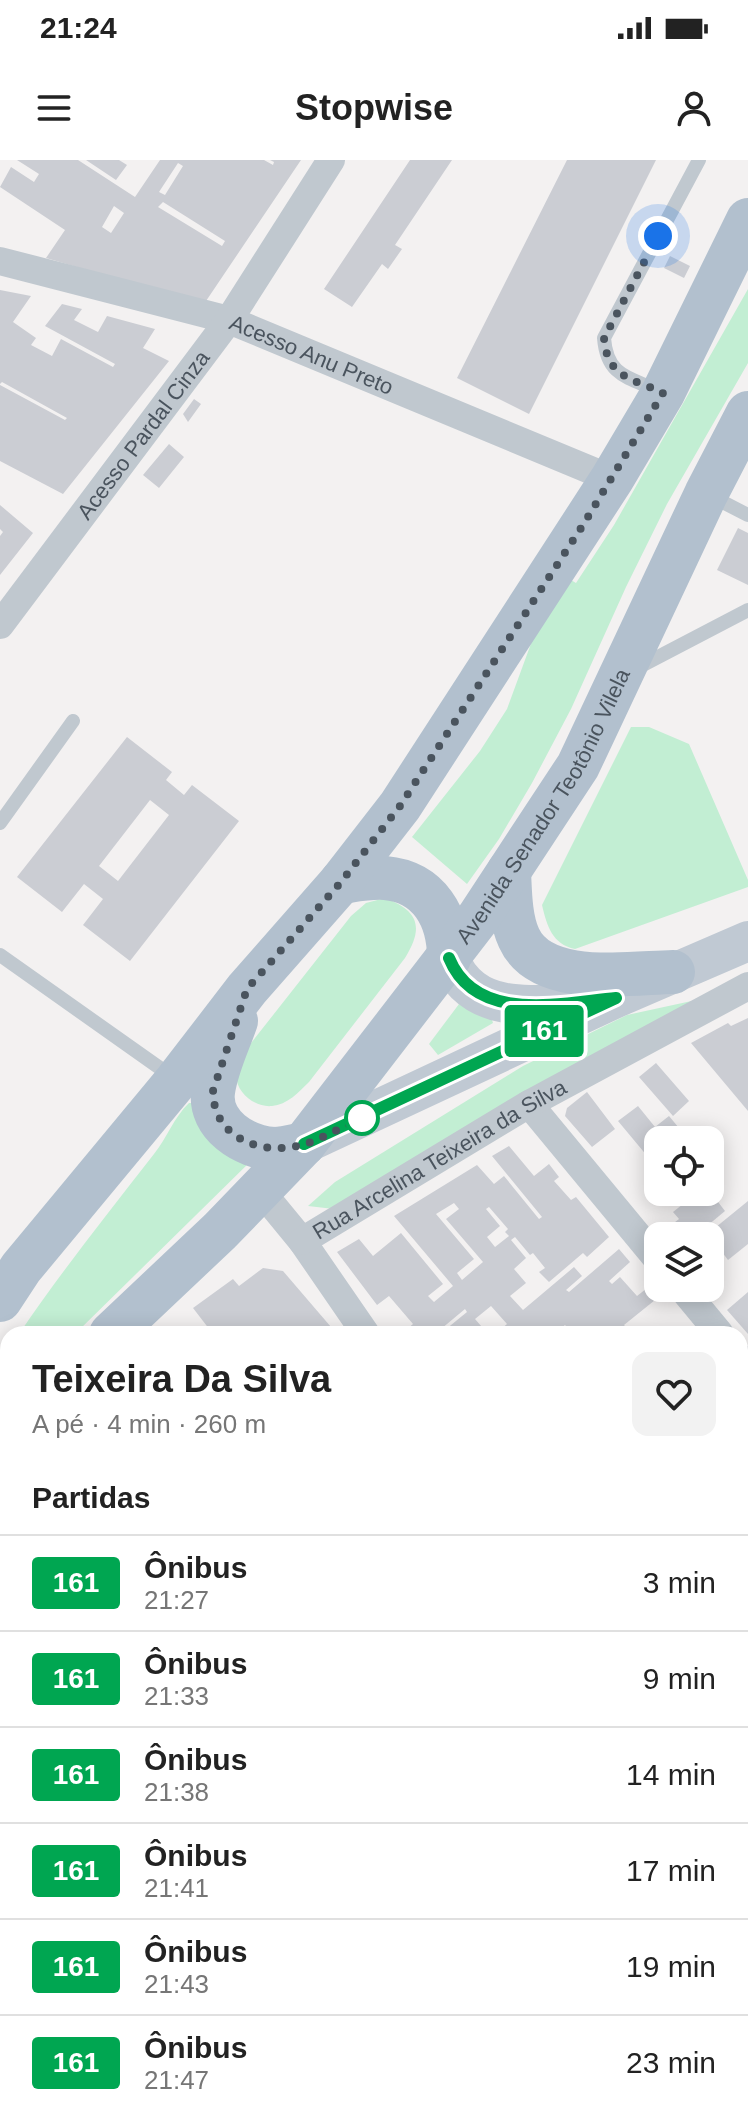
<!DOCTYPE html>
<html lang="pt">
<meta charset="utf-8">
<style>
:root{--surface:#fff;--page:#f2f2f2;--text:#222;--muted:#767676;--line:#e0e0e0}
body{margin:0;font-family:Helvetica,sans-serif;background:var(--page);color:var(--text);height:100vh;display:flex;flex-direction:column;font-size:30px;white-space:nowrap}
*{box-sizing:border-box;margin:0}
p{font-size:26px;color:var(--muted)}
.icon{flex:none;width:44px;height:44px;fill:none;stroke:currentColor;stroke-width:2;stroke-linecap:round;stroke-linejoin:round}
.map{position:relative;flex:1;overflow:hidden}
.side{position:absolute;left:0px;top:1166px;width:748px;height:802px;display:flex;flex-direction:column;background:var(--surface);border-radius:24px 24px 0 0;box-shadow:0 4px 20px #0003}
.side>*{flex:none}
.badge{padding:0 16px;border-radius:6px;font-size:28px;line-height:52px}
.fabs{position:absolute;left:644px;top:966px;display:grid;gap:16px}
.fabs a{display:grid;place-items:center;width:80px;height:80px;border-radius:16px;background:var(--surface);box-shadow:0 4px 20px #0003;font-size:40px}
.you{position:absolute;width:40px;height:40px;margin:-20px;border:6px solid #fff;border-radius:50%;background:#1a73e8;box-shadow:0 0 0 12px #1a73e833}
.map>.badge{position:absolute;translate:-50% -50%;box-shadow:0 0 0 4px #fff}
h2{padding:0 32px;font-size:30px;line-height:72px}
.round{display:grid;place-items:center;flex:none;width:84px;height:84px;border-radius:16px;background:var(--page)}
.head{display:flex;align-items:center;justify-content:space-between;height:136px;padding:0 32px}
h1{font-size:38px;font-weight:700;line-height:60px}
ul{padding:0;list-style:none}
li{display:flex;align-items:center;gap:24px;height:96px;padding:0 32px;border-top:2px solid var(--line)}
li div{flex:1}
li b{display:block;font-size:30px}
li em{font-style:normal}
li .badge{min-width:88px;font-weight:700;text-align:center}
.status{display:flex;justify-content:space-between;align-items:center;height:56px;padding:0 40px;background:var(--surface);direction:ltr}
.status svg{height:22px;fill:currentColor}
header{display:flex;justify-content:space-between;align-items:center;height:104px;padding:0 32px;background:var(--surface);font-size:36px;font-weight:700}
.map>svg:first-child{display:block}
</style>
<div class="status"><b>21:24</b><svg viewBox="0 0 49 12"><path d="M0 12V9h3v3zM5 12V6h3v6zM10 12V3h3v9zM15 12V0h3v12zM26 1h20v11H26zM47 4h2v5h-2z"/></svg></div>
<header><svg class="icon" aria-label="menu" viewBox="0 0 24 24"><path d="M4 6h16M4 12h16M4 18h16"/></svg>Stopwise<svg class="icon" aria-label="person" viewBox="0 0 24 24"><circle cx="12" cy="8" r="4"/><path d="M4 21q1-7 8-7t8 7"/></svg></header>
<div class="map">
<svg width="748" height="1967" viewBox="0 0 748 1967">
<rect width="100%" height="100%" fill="#f3f1f1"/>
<path fill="#c2eed3" d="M748 129V203L667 344 626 427 571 549 532 623 499 679 467 724 412 677 480 591 507 549 536 470 566 417 576 423 614 365Z
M631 567H649L689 584 748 720V727L575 789C552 784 547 766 542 745Z
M385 738C419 751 424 767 405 798L309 922C299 932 287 945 272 946 253 948 232 929 237 910 238 904 242 898 244 892L351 756 366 743Z
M710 837 334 1049 308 1046 335 1022 523 906 627 855Z
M459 844 492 860 493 863 438 895 429 884Z
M189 943H194L253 999 75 1174H19C61 1112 108 1053 154 994 167 978 174 957 189 943Z"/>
<path fill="#cbcdd3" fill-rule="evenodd" d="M17 0H78L135 37 160 0H264L273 5 274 2 270 0H301L204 144 46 98 65 70 0 27 11 7 34 22 39 14ZM178 3 183 6 165 35 159 32ZM163 42 225 81 222 86 158 47ZM114 46 124 53 111 73 102 67Z
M86 0H119L127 5 116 20Z
M410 0H452L395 85 402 89 388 109 382 104 352 147 324 129Z
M567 0H656L529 254 457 218Z
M670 96 690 106 684 118 664 108Z
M0 130 31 136 13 162 36 178 31 185 52 196 61 179 113 207 115 204 45 166 62 144 82 149 74 160 98 172 107 156 155 169 143 188 169 201 63 334 0 301V225L65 260 67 258 2 222 0 224Z
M194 239 201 244 188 262 183 254Z
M169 284 184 297 159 328 143 315Z
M0 345 33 373 0 415V376L3 372 0 369Z
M738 368 748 373V425L717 410Z
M127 577 172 612 166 620 184 635 192 625 239 661 130 801 83 765 103 739 84 724 62 752 17 717ZM150 640 169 655 118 721 99 706Z
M748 858V951L691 883 728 863 731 866Z
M656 903 689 941 673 956 639 917Z
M587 932 615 969 592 987 565 956 567 948Z
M638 946 655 967 669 956 689 980H658V1009L618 961Z
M509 986 534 1016 549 1004 559 1017 554 1021 571 1040 576 1037 609 1077 587 1097 583 1093 549 1122 539 1112 545 1108 533 1093 530 1095 515 1077 511 1080 526 1098 514 1109 526 1123 510 1136 523 1150 574 1107 582 1116 566 1130 569 1132 619 1089 630 1102 609 1121 612 1124 620 1117 637 1136 651 1125 660 1136 624 1165 632 1174H573L565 1165 554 1174H495L507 1164 491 1146 475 1159 488 1174H440L467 1152 465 1149 435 1174H401L413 1164 389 1136 377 1145 337 1092 359 1079 373 1096 401 1073 443 1124 428 1136 434 1142 453 1126 394 1056 477 1005 494 1024 504 1016 539 1059 542 1057 492 996ZM454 1043 459 1049 446 1059 483 1102 462 1120 457 1113 474 1099 436 1054ZM489 1047 508 1069 505 1072 509 1076 495 1087 487 1077 500 1066 486 1049Z
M698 1032 708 1045 715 1038 725 1051 695 1076H665L662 1072 679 1059 673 1052Z
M748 1041V1084L728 1100 710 1076H705Z
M263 1108 283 1111 337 1174H213L193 1148 233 1119 239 1126Z
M748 1132V1174L727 1150Z
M740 1274 748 1283V1308L740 1315Z
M748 1311V1404L740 1395V1318Z
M748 1454V1507L746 1505 740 1511V1461Z
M743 1527 748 1532V1599L740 1589V1530Z
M740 1654 748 1663V1687L740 1694Z
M748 1692V1738L740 1744V1699Z
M748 1743V1784L740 1791V1758L744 1755 741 1749Z
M0 1789 8 1798V1960H153L159 1967H0Z
M748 1792V1836L740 1843V1798Z
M748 1840V1860L740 1866V1846Z
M740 1939 748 1949V1967H292L286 1960H740Z"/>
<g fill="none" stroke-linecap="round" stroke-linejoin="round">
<path stroke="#c0c8cf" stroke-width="14" d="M661 232C629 217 607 217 604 178L699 0
M709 335 748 355
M637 508 748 450
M0 663 73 561
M0 795 174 918"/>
<g stroke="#c0c8cf" stroke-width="28">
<path id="s1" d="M0 101 229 160 612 319"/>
<path id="s2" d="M0 465 229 160 331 0"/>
<path d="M529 944 658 1100"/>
<path d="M260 1030 302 1081 366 1174"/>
<path id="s3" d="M302 1081 529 944 748 826"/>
<path d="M682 1128 720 1174"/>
<path d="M740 1198 748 1208"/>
<path d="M740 1621 748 1631"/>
</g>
<path stroke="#c0c9d3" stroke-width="40" d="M449 798C473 857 536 846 588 840
M304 984 616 838 748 781"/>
<g stroke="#b2c0ce" stroke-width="44">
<path d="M509 711C510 732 510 759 519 778 541 827 628 813 673 812"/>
<path d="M341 722C355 720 370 717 385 718 430 722 449 758 449 798"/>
<path d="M236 861C228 884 216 908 213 932 209 965 244 987 274 989 283 989 294 986 304 984"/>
<path d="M0 1140 21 1108 177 920 247 829 341 722 400 646 612 319 663 233 748 60"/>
<path id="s4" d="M111 1174 220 1071 304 984 478 758 578 606 706 334 748 253"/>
<path d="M0 1289 8 1281"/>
</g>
</g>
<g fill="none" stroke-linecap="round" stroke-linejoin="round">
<defs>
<path id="line" d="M304 984 616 838C560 843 476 864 449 798"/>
</defs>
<use href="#line" stroke="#fff" stroke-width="18"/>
<use href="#line" stroke="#00a651" stroke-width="12"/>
<path stroke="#4a545e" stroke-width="8" stroke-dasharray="0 14.4" d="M362 958C343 966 324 978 305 984 264 997 213 979 213 931L247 829 341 722 400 646 583 365 663 233C632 218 607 218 604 178L658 76"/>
</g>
<circle fill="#fff" stroke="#00a651" stroke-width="4" cx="362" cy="958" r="16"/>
<g text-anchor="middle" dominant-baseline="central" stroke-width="7" stroke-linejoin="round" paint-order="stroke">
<g font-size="22" fill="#4a545e" stroke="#fff">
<text stroke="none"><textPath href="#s1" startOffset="326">Acesso Anu Preto</textPath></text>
<text stroke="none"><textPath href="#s2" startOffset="238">Acesso Pardal Cinza</textPath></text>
<text stroke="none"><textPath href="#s4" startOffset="686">Avenida Senador Teotônio Vilela</textPath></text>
<text stroke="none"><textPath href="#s3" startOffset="160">Rua Arcelina Teixeira da Silva</textPath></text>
</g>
</g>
</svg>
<div class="fabs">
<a><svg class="icon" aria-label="locate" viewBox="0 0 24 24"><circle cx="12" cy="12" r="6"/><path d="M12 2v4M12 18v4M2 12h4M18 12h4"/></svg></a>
<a><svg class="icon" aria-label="layers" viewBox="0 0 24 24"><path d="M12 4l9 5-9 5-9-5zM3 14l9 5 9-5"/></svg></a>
</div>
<div class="you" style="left:658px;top:76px"></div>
<b class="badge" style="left:544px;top:871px;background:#00a651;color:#fff">161</b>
<section class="side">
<div class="head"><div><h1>Teixeira Da Silva</h1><p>A pé · 4 min · 260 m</p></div><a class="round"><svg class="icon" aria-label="heart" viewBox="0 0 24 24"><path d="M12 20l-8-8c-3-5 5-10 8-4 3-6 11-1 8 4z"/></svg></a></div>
<h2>Partidas</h2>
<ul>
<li><span class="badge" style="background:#00a651;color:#fff">161</span><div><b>Ônibus</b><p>21:27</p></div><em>3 min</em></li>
<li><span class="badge" style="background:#00a651;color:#fff">161</span><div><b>Ônibus</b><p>21:33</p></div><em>9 min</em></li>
<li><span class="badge" style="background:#00a651;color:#fff">161</span><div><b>Ônibus</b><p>21:38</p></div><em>14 min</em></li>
<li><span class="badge" style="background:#00a651;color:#fff">161</span><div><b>Ônibus</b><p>21:41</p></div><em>17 min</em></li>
<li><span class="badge" style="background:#00a651;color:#fff">161</span><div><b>Ônibus</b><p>21:43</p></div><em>19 min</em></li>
<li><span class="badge" style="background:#00a651;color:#fff">161</span><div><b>Ônibus</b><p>21:47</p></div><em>23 min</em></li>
</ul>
</section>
</div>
